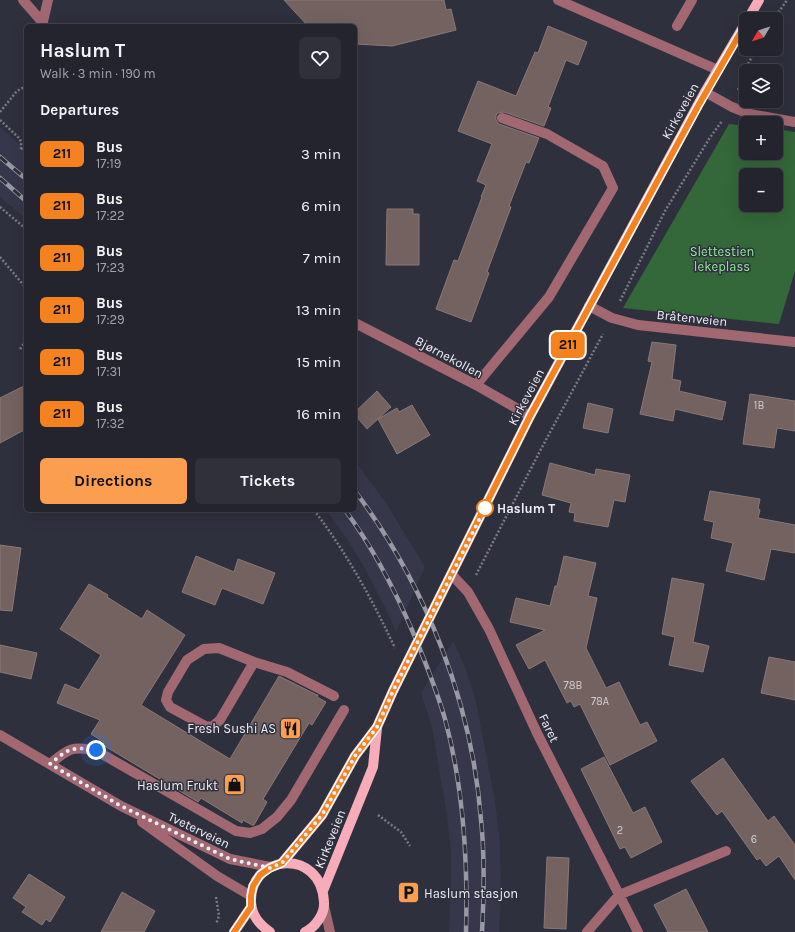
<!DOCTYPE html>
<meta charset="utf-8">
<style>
:root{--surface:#23242e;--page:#2f303a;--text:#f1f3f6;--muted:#a3a4aa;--line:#40414a;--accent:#fb9e50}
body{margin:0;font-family:Karla,sans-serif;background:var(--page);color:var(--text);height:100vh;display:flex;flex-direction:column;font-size:15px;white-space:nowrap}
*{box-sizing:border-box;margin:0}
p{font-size:13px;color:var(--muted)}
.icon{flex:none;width:22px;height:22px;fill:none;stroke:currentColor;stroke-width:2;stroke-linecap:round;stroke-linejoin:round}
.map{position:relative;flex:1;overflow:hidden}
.panel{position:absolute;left:24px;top:24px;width:333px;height:488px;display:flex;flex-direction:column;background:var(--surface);border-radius:6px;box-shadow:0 4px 16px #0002,0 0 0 1px var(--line)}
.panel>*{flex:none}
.badge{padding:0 8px;border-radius:6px;font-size:14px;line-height:26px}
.needle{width:26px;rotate:231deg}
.controls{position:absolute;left:739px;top:12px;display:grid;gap:8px}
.controls a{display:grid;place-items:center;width:44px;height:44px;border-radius:6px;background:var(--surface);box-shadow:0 4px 16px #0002,0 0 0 1px var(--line);font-size:20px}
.you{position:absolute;width:20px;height:20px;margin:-10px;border:3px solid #fff;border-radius:50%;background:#1a73e8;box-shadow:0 0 0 6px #1a73e833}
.map>.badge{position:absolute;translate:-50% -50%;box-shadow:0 0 0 2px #fff}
h2{padding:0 16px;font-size:15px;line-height:36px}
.round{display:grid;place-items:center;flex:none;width:42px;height:42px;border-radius:6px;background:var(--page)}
.head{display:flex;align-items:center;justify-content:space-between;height:68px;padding:0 16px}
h1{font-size:19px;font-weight:700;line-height:30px}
.button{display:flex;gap:8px;margin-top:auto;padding:8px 16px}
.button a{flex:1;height:46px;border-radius:6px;background:var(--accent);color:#111;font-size:16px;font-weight:700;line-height:46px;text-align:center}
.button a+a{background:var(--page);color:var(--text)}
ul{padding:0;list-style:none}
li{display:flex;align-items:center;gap:12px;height:52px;padding:0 16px}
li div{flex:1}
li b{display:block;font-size:15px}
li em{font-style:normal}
li .badge{min-width:44px;font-weight:700;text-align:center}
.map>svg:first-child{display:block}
</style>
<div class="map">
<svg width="795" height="932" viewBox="0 0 795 932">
<rect width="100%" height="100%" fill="#2f303d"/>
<path fill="#36374b" d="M0 127 26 150V219L0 197Z
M355 461 386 503 425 567 396 632 390 617 367 572 347 539 326 510H355Z
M453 641 465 667 476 702 495 801 500 844 501 895 499 932H449L451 889V851L447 815 432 727 421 693Z"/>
<path fill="#346739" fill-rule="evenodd" d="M729 124 746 126V153H776V129L795 132V271L779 324 623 308ZM746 175H776V205H746Z"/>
<path fill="#746260" stroke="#8b7876" d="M284 0H444L446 10 451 9 456 30 392 46 355 44V26H308Z
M548 26 587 42 578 65 566 60 548 107 551 108 544 126 504 112 498 113 496 115V120L499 124 539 138 529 163 526 162 509 206 511 207 487 272 489 273 471 322 436 309 454 260 458 261 482 197H481L486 185 477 181 492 144 458 131 478 81 516 96 535 52 538 53Z
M387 209H413V214H419V265H386Z
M652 342 676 345 672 379 681 381 679 391 726 402 722 420 675 409 673 421 640 414 652 362 648 361Z
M26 385V429L0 443V398Z
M377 391 391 407 367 429 355 415V412Z
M750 394 795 401V431L777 428 774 448 743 444Z
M588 403 613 409 608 433 583 428Z
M412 405 430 435 397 454 378 419 397 408 399 412Z
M550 463 595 475 596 469 630 475 625 502 614 500 608 527 574 521 575 513 569 512 571 503 542 495Z
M710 491 760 499 758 509 760 510 758 518 795 525V553L771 549 764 580 726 571 733 543 711 538 714 522 704 520Z
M0 545 21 548 12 611 0 610Z
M196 556 234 572 238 559 275 573 263 604 222 588 215 605 182 592Z
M564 556 596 563 588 596 597 598 586 648 606 688 619 682 640 725 647 722 657 741 610 765 580 704 574 707 571 701 567 703 545 660 529 669 516 645 545 630 510 622 516 598 550 606 555 586H557Z
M672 578 704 584 693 642 709 646 703 672 669 665 675 637 662 634Z
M89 584 108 595 107 597 142 619 147 610 185 635 141 705 230 759 279 676 317 695H318L317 697 326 702 312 725 309 723 263 799 267 802 254 825H252L243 820 242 823 201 798 198 802 103 745 104 742 91 734 100 720 57 703 65 684 79 690 101 655 60 629Z
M0 645 37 653 31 679 0 672Z
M769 657 795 662V700L761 693Z
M604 757 633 813 645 807 662 842 631 858 625 847 620 849 581 769Z
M723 758 768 821 774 816 795 845V880L779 856 766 866 760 858 757 860 722 811 717 815 691 781Z
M547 857 569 858 566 929 544 928Z
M29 874 65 897 50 922 46 919 42 925 22 912 26 907 13 898Z
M686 889 708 932H668L654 905Z
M122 892 155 911 144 932H101Z"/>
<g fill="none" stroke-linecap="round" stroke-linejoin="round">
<path stroke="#7a7b86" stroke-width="2.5" stroke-dasharray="2 2" stroke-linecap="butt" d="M774 19 787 0
M738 90 747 66 756 49
M0 112 17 91 26 86
M0 120 20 139 21 143V149
M21 148 26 152
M0 207 26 229
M0 257 26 288
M620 301 665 211 709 139 722 121
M20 349 26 341
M314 510C346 552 372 599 395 648
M476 575 540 451 603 334
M378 815 401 832 410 846
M216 897 219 916 216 924"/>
<path stroke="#a26872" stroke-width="10" d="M23 0 43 23
M558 0 718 70
M42 26 48 0
M677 26 692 0
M705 92 732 107 750 114 795 122
M589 306 612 318 638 325 795 342
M355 323 476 385 530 416
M476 385 549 297 613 188 603 166 547 134 502 118
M452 575 468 592 489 629 537 733 638 932
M254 662 220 720 212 727 205 726 170 707 166 700 168 692 187 660 204 649 219 648 254 662 287 672 334 696
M0 735 121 806 230 859 270 867
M50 764C68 749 71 746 95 750L236 831 250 833 262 829 277 817 291 800 344 710
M142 822 217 876 251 896
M324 906 330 932
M587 932 619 895 726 851"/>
<path stroke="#f6adb9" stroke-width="10" d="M748 19 759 0
M282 863 322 815 355 756 377 727 393 691 530 416 705 92 746 22
M323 891 373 767 377 728
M234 932 251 907
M270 932C259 924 252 916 251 902 249 854 321 847 324 902 325 913 316 927 305 932"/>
<defs>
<path id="rail" d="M0 157 26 179
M0 178 26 201
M355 491C426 586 472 702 481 820 485 857 484 895 482 932
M345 510C374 549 396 592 415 637 426 664 437 691 445 719 464 789 468 860 466 932"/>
</defs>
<use href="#rail" stroke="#9899a4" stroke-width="4.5"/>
<use href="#rail" stroke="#2f303d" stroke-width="3" stroke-dasharray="9" stroke-linecap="butt"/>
</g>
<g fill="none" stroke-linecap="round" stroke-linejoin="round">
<defs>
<path id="line" d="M234 932 251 907V896L253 886 260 875 270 868 282 863 322 815 355 756 377 727 393 691 530 416 698 106 746 23"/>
</defs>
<use href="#line" stroke="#fff" stroke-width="9"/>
<use href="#line" stroke="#f58220" stroke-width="6"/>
<path stroke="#edeef7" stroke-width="4" stroke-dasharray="0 7.2" d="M96 750C72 746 68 749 50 764L121 806 230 859 270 868 282 863 322 815 355 756 377 727 393 691 485 508"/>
</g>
<defs>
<symbol id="restaurant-square" viewBox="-11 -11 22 22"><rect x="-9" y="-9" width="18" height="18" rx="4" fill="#fb9e50" stroke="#2f303d"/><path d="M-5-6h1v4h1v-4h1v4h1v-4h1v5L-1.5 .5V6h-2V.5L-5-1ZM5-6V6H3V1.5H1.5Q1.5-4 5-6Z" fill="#111"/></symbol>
<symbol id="shop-square" viewBox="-11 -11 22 22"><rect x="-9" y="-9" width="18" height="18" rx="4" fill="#fb9e50" stroke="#2f303d"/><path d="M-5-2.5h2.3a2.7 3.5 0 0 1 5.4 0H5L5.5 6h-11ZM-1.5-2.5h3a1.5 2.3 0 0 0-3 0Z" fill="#111"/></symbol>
<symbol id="parking-square" viewBox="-11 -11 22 22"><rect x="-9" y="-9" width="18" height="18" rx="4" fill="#fb9e50" stroke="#2f303d"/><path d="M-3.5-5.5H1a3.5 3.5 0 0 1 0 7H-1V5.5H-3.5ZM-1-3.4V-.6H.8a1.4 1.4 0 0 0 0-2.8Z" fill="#111"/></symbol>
</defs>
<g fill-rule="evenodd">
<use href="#restaurant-square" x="278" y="716" width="25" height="25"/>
<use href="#shop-square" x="222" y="772" width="25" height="25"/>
<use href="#parking-square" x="396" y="880" width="25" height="25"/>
</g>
<circle fill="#fff" stroke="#f58220" stroke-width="2" cx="485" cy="508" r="8"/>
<g text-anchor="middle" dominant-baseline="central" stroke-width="3" stroke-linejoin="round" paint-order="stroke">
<g font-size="11" fill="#cfcbd1">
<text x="759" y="405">1B</text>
<text x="573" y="685">78B</text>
<text x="600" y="701">78A</text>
<text x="620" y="830">2</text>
<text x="754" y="839">6</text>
</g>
<g font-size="13" fill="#edeef7" stroke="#2f303d">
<text transform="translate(680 111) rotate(-61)">Kirkeveien</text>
<text transform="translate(692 318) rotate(6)">Bråtenveien</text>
<text transform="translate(449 357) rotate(28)">Bjørnekollen</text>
<text transform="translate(526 397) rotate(-62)">Kirkeveien</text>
<text transform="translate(549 728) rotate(64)">Faret</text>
<text transform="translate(199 830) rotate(26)">Tveterveien</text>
<text transform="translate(330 839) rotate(-68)">Kirkeveien</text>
</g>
<g font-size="13" fill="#93eb9a" stroke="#2f303d">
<text x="722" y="251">Slettestien<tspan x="722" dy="15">lekeplass</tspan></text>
</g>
<g font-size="13" font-weight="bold" fill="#edeef7" stroke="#2f303d" text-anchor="start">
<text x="497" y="508">Haslum T</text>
</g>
<g font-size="13" fill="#edeef7" stroke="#2f303d" text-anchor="end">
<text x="276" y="728">Fresh Sushi AS</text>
<text x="218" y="785">Haslum Frukt</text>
<text x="424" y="893" text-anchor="start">Haslum stasjon</text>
</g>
</g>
</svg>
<div class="controls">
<a><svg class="needle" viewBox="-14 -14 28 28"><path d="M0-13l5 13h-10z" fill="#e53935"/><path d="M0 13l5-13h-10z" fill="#a3a4aa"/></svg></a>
<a><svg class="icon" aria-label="layers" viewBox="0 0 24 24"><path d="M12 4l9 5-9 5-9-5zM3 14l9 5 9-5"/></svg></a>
<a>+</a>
<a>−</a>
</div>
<div class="you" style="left:96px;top:750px"></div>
<b class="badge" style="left:568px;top:345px;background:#f58220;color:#111">211</b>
<section class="panel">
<div class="head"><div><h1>Haslum T</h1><p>Walk · 3 min · 190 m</p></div><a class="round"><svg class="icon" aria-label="heart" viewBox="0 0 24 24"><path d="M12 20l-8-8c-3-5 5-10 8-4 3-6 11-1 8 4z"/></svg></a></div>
<h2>Departures</h2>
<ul>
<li><span class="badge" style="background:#f58220;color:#111">211</span><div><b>Bus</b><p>17:19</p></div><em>3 min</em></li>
<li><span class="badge" style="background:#f58220;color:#111">211</span><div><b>Bus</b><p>17:22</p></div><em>6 min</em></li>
<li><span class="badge" style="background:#f58220;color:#111">211</span><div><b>Bus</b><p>17:23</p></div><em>7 min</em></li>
<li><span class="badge" style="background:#f58220;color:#111">211</span><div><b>Bus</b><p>17:29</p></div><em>13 min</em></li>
<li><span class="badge" style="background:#f58220;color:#111">211</span><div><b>Bus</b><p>17:31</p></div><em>15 min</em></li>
<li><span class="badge" style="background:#f58220;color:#111">211</span><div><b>Bus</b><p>17:32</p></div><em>16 min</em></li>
</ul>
<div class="button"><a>Directions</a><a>Tickets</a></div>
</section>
</div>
